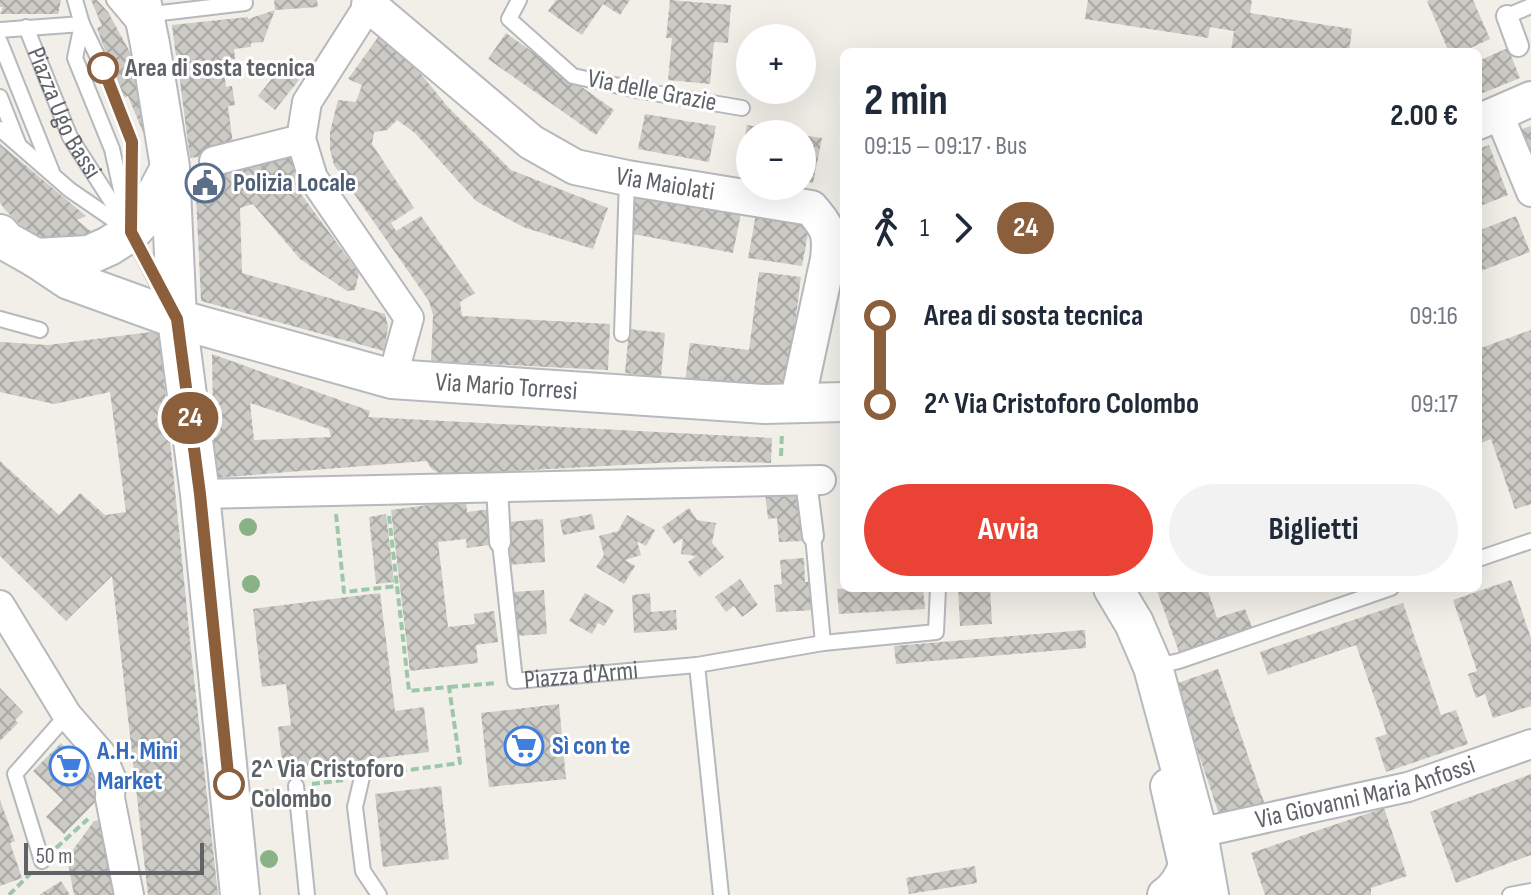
<!DOCTYPE html>
<html lang="it">
<meta charset="utf-8">
<style>
:root{--surface:#fff;--page:#f2f2f3;--text:#1f2937;--muted:#747a83;--accent:#ea4335}
body{margin:0;font-family:"Sofia Sans Condensed",sans-serif;background:var(--page);color:var(--text);height:100vh;display:flex;flex-direction:column;font-size:30px;white-space:nowrap}
*{box-sizing:border-box;margin:0}
p{font-size:26px;color:var(--muted)}
.icon{flex:none;width:44px;height:44px;fill:none;stroke:currentColor;stroke-width:2;stroke-linecap:round;stroke-linejoin:round}
.map{position:relative;flex:1;overflow:hidden}
.panel{position:absolute;left:840px;top:48px;width:642px;height:544px;display:flex;flex-direction:column;background:var(--surface);border-radius:12px;box-shadow:0 8px 32px #0002}
.panel>*{flex:none}
.badge{padding:0 16px;border-radius:26px;font-size:28px;line-height:52px}
.buttons{position:absolute;left:736px;top:24px;display:grid;gap:16px}
.buttons a{display:grid;place-items:center;width:80px;height:80px;border-radius:50%;background:var(--surface);box-shadow:0 8px 32px #0002;font-size:40px}
.scale{position:absolute;left:24px;bottom:20px;width:180px;box-sizing:border-box;padding-left:8px;border:4px solid #5f6368;border-top:0;font-size:22px;line-height:28px;white-space:nowrap;color:#5f6368;-webkit-text-stroke:6px #fff;paint-order:stroke}
.map>.badge{position:absolute;translate:-50% -50%;box-shadow:0 0 0 4px #fff}
.legs{display:flex;align-items:center;gap:12px;height:88px;padding:0 24px;font-size:26px}
.legs p{margin-inline-start:auto}
.summary{display:flex;align-items:center;justify-content:space-between;height:136px;padding:0 24px}
h1{font-size:44px;font-weight:700;line-height:60px}
.cta{display:flex;gap:16px;margin-top:auto;padding:16px 24px}
.cta a{flex:1;height:92px;border-radius:48px;background:var(--accent);color:#fff;font-size:32px;font-weight:700;line-height:92px;text-align:center}
.cta a+a{background:var(--page);color:var(--text)}
ul{padding:0 24px;list-style:none}
li{display:flex;align-items:center;gap:28px;height:88px;font-size:30px}
li i{display:grid;place-items:center;width:12px;height:100%;margin:0 10px;background:currentColor}
li i::after{content:'';width:20px;height:20px;margin:-10px;border:6px solid;border-radius:50%;background:var(--surface)}
li p{margin-inline-start:auto}
li:first-child i{background:linear-gradient(#0000 50%,currentColor 0)}
li:last-child i{background:linear-gradient(currentColor 50%,#0000 0)}
.map>svg:first-child{display:block}
</style>
<div class="map">
<svg width="1531" height="895" viewBox="0 0 1531 895">
<defs>
<pattern id="building-cross-hatch" width="8" height="8" patternUnits="userSpaceOnUse" patternTransform="scale(2)"><rect width="8" height="8" fill="#cccac5"/><path d="M0 0l8 8M0 8l8-8" fill="none" stroke="#a9a8a4"/></pattern>
</defs>
<rect width="100%" height="100%" fill="#f1efe8"/>
<path fill="url(#building-cross-hatch)" fill-rule="evenodd" d="M0 0H61L58 14H0L3 7H0Z
M91 0H97L108 12 132 56 138 74 146 108 145 137 128 96 122 98 97 28 102 26Z
M274 0H317L318 7 275 10Z
M556 0H630L620 15 603 4 582 35 548 11Z
M670 0 731 5 728 43 714 42 710 84 668 80 672 38H666Z
M1088 0H1252L1250 13 1352 29 1349 52 1231 51 1234 31 1210 27 1208 38 1085 19Z
M1429 0H1473L1490 39 1462 52H1449L1427 1Z
M275 10 263 42 251 43V47L234 49 235 59 222 60 226 87 232 86 235 105 228 106 234 152 190 158 178 66H181L180 55 176 56 172 25 248 17V19Z
M384 29 448 107 511 170 608 208 593 249 523 227 476 201 415 133 397 120 387 130 374 132 372 144 414 208 391 223 396 231 421 216 475 293 460 302 462 316 610 324 608 370 431 361 433 315 429 301 334 165 330 149V132L338 100 356 102 362 85 348 79Z
M506 33 614 110 596 135 488 59Z
M1508 48 1520 78 1478 95V61Z
M282 66 299 80 275 110 258 96Z
M645 114 716 126 709 162 638 149Z
M747 125 788 132V134H750V172L739 170Z
M1531 126V165L1516 131Z
M802 135 822 138 813 183 802 181Z
M0 144 86 216 77 220 99 238 46 240 25 229 6 211 0 203Z
M1489 145 1508 195 1478 207V149Z
M291 157 301 194 359 273 355 290 347 291 300 259 253 204 240 208 242 273 385 314 388 327 384 351 201 301 195 173Z
M636 193 741 213 733 253 628 233Z
M756 214 810 223 802 266 748 258Z
M1516 216 1530 252 1478 272V231Z
M759 272 801 277 786 394 685 382 690 343 749 350Z
M629 329 665 333 661 377 625 373Z
M1531 330V504L1515 509 1491 439 1478 444V349Z
M159 331 192 660 218 895H148L112 576 66 621 0 556V461L59 515 80 493 105 515 126 512 110 392 54 404 0 392V342L48 345Z
M212 354 370 411 368 417 772 438 771 463 696 461 442 475 432 469 426 461 214 478ZM250 403 329 429 331 437 254 440Z
M806 488 801 516 803 541 779 542 777 518 768 519 765 492Z
M466 500 467 512 491 509 496 544 467 548 466 539 438 542 448 627 475 624 474 614 494 611 498 642 476 645 478 663 410 671 391 510Z
M689 508 697 520 716 523 712 543 724 557 699 577 688 562 696 556 681 554 683 538 674 544 662 527Z
M386 514 394 582 376 584 369 517Z
M592 514 595 529 563 535 560 520Z
M627 515 655 530 646 546 637 541 641 555 625 560 635 566 624 584 596 567 604 555 599 536 618 531Z
M543 519 545 562 509 565 507 522Z
M804 558 805 582H815L817 610 776 612 774 585 782 584 780 560Z
M740 579 758 605 742 617 734 606 726 612 715 597Z
M1511 580 1531 638V706L1493 718 1485 694 1476 698 1468 674 1477 671 1453 600Z
M856 588H923L925 609 839 614 837 589Z
M958 588H990L992 624 960 626Z
M1156 588H1216L1208 591 1217 618 1245 609 1252 627 1179 652Z
M544 590 547 634 515 636 513 592Z
M380 593 395 711 424 707 429 752 283 770 278 727 291 725 286 684 262 687 253 609Z
M585 593 614 610 604 626 598 623 592 634 569 621Z
M650 593 651 612 676 610 677 630 634 633 632 595Z
M1403 603 1441 715 1456 710 1468 744 1386 772 1375 738 1387 734 1356 645 1268 675 1260 652Z
M1085 630 1086 648 896 664 894 646Z
M1218 669 1265 805 1221 820 1175 684Z
M0 688 23 712 15 720 18 723 0 741Z
M559 704 566 779 489 787 481 713Z
M61 743 108 789 64 834 46 817 63 800 33 771Z
M1531 774V855L1456 883 1430 812Z
M441 786 449 859 383 867 375 794Z
M0 800 15 841 10 843 22 878 0 886Z
M1384 808 1407 876 1371 888V895H1265L1251 853Z
M106 819 121 895H74L67 858 94 821Z
M975 866 977 883 909 894 906 878Z
M61 881 70 895H39Z"/>
<g fill="none" stroke-linecap="round" stroke-linejoin="round">
<defs>
<g id="service">
<path d="M75 0 82 24 103 68 132 142 131 216"/>
<path d="M114 0 135 25"/>
<path d="M519 0 509 19 573 76 642 91 742 108"/>
<path d="M144 15 245 3"/>
<path d="M1507 16 1531 6"/>
<path d="M82 24 75 58 112 149 125 208"/>
<path id="s1" d="M26 27 70 137 131 232 163 294"/>
<path d="M0 30 82 24"/>
<path d="M0 42 52 172"/>
<path d="M0 97 18 143"/>
<path d="M0 129 70 190 124 227"/>
<path d="M0 319 40 330"/>
<path d="M622 334 627 178"/>
<path id="s2" d="M500 542 515 681 697 665 823 643 813 536"/>
<path d="M1478 559 1531 541"/>
<path d="M823 643 936 632 938 588"/>
<path d="M697 665 721 895"/>
<path d="M1153 667 1179 661 1391 588"/>
<path d="M362 777 355 807 363 871 379 895"/>
<path d="M296 786 307 895"/>
<path d="M42 861 15 774 67 715"/>
<path d="M1510 895 1531 891"/>
</g>
<path id="pedestrian" d="M1507 16 1518 46
M806 481 813 536
M497 486 500 542"/>
<g id="minor">
<path d="M369 5 307 102 301 139 313 178 409 318 392 379"/>
<path d="M1498 112 1531 192"/>
<path d="M214 161 301 139"/>
<path d="M200 494 821 480"/>
<path d="M0 605 67 715 101 754 111 778 110 798 129 895"/>
<path id="s3" d="M1198 833 1408 787 1531 744"/>
</g>
<g id="tertiary">
<path id="s4" d="M371 0 369 5 531 142 575 167 627 178 811 208C828 228 831 233 828 259L797 403"/>
<path d="M1478 122 1531 99"/>
<path d="M1165 895C1176 888 1182 877 1186 865L1168 786"/>
</g>
<g id="secondary">
<path d="M141 0 150 44 170 167 177 319 200 494 240 895"/>
<path id="s5" d="M0 234 6 241 36 258 69 280 177 319 392 379 765 404 844 402"/>
<path d="M36 258 89 255 109 246 131 232 143 219 169 170"/>
<path d="M1113 588 1134 623 1153 667 1198 833 1209 895"/>
</g>
</defs>
<use href="#service" stroke="#b5b8bc" stroke-width="18"/>
<use href="#pedestrian" stroke="#b5b8bc" stroke-width="24"/>
<use href="#minor" stroke="#b5b8bc" stroke-width="32"/>
<use href="#tertiary" stroke="#b5b8bc" stroke-width="38"/>
<use href="#secondary" stroke="#b6babf" stroke-width="42"/>
<path stroke="#9cc7a9" stroke-width="4" stroke-dasharray="8 4" stroke-linecap="butt" d="M781 456 782 433
M336 514 344 592 397 586 409 691 449 687 460 763 379 774
M389 516 397 586
M450 687 497 683
M312 784 343 780
M261 792 280 789
M56 848 88 819
M9 895 30 874"/>
<use href="#service" stroke="#fff" stroke-width="14"/>
<use href="#pedestrian" stroke="#fff" stroke-width="20"/>
<use href="#minor" stroke="#fff" stroke-width="28"/>
<use href="#tertiary" stroke="#fff" stroke-width="34"/>
<use href="#secondary" stroke="#fff" stroke-width="38"/>
</g>
<g fill="#89b387">
<circle cx="248" cy="527" r="9"/>
<circle cx="251" cy="584" r="9"/>
<circle cx="269" cy="859" r="9"/>
</g>
<g fill="none" stroke-linecap="round" stroke-linejoin="round">
<defs>
<path id="line-1" d="M103 68 132 142 131 232 177 319 200 494 229 784"/>
</defs>
<use href="#line-1" stroke="#fff" stroke-width="18"/>
<use href="#line-1" stroke="#8b5e3c" stroke-width="12"/>
</g>
<defs>
<symbol id="civic-ring" viewBox="-11 -11 22 22"><circle r="9.5" fill="#fff" stroke="#5c6f8a" stroke-width="1.5"/><path d="M-.6-6.5H3V-4.5H.6V-3L4-1V1h2V6H-6V1h2V-1L-.6-3ZM-1.2 2.5V6h2.4V2.5Z" fill="#5c6f8a"/></symbol>
<symbol id="supermarket-ring" viewBox="-11 -11 22 22"><circle r="9.5" fill="#fff" stroke="#3f7fe0" stroke-width="1.5"/><path d="M-6-5.5h2.5l.6 2H6L4.5 2H-2.5L-4.4-4H-6ZM-1.5 3.2a1.3 1.3 0 1 0 .1 0ZM3 3.2a1.3 1.3 0 1 0 .1 0Z" fill="#3f7fe0"/></symbol>
</defs>
<g fill-rule="evenodd">
<use href="#civic-ring" x="183" y="161" width="44" height="44"/>
<use href="#supermarket-ring" x="502" y="724" width="44" height="44"/>
<use href="#supermarket-ring" x="47" y="744" width="44" height="44"/>
</g>
<g fill="#fff" stroke="#8b5e3c" stroke-width="4">
<circle cx="103" cy="68" r="14"/>
<circle cx="229" cy="784" r="14"/>
</g>
<g text-anchor="middle" dominant-baseline="central" stroke-width="6" stroke-linejoin="round" paint-order="stroke">
<g font-size="26" font-weight="bold" fill="#5f6368" stroke="#fff" text-anchor="start">
<text x="125" y="68">Area di sosta tecnica</text>
<text x="251" y="769">2^ Via Cristoforo<tspan x="251" dy="30">Colombo</tspan></text>
</g>
<g font-size="26" fill="#5f6368" stroke="#fff">
<text transform="translate(652 91) rotate(11)">Via delle Grazie</text>
<text stroke="none"><textPath href="#s1" startOffset="94">Piazza Ugo Bassi</textPath></text>
<text stroke="none"><textPath href="#s4" startOffset="360">Via Maiolati</textPath></text>
<text stroke="none"><textPath href="#s5" startOffset="536">Via Mario Torresi</textPath></text>
<text stroke="none"><textPath href="#s2" startOffset="206">Piazza d'Armi</textPath></text>
<text stroke="none"><textPath href="#s3" startOffset="172">Via Giovanni Maria Anfossi</textPath></text>
</g>
<g font-size="26" font-weight="bold" fill="#4e5e75" stroke="#fff" text-anchor="start">
<text x="233" y="183">Polizia Locale</text>
</g>
<g font-size="26" font-weight="bold" fill="#366cbe" stroke="#fff" text-anchor="start">
<text x="552" y="746">Sì con te</text>
<text x="97" y="751">A.H. Mini<tspan x="97" dy="30">Market</tspan></text>
</g>
</g>
</svg>
<div class="buttons">
<a>+</a>
<a>−</a>
</div>
<div class="scale">50 m</div>
<b class="badge" style="left:190px;top:418px;background:#8b5e3c;color:#fff">24</b>
<section class="panel">
<div class="summary"><div><h1>2 min</h1><p>09:15 – 09:17 · Bus</p></div><b>2.00 €</b></div>
<div class="legs"><svg class="icon" aria-label="walk" viewBox="0 0 24 24"><circle cx="13" cy="4" r="2"/><path d="M13 8l-2 6 4 7M11 14l-3 7M7 12l3-4h3l4 4"/></svg>1<svg class="icon" aria-label="forward" viewBox="0 0 24 24"><path d="M9 5l7 7-7 7"/></svg><b class="badge" style="background:#8b5e3c;color:#fff">24</b></div>
<ul>
<li><i style="color:#8b5e3c"></i><b>Area di sosta tecnica</b><p>09:16</p></li>
<li><i style="color:#8b5e3c"></i><b>2^ Via Cristoforo Colombo</b><p>09:17</p></li>
</ul>
<div class="cta"><a>Avvia</a><a>Biglietti</a></div>
</section>
</div>
